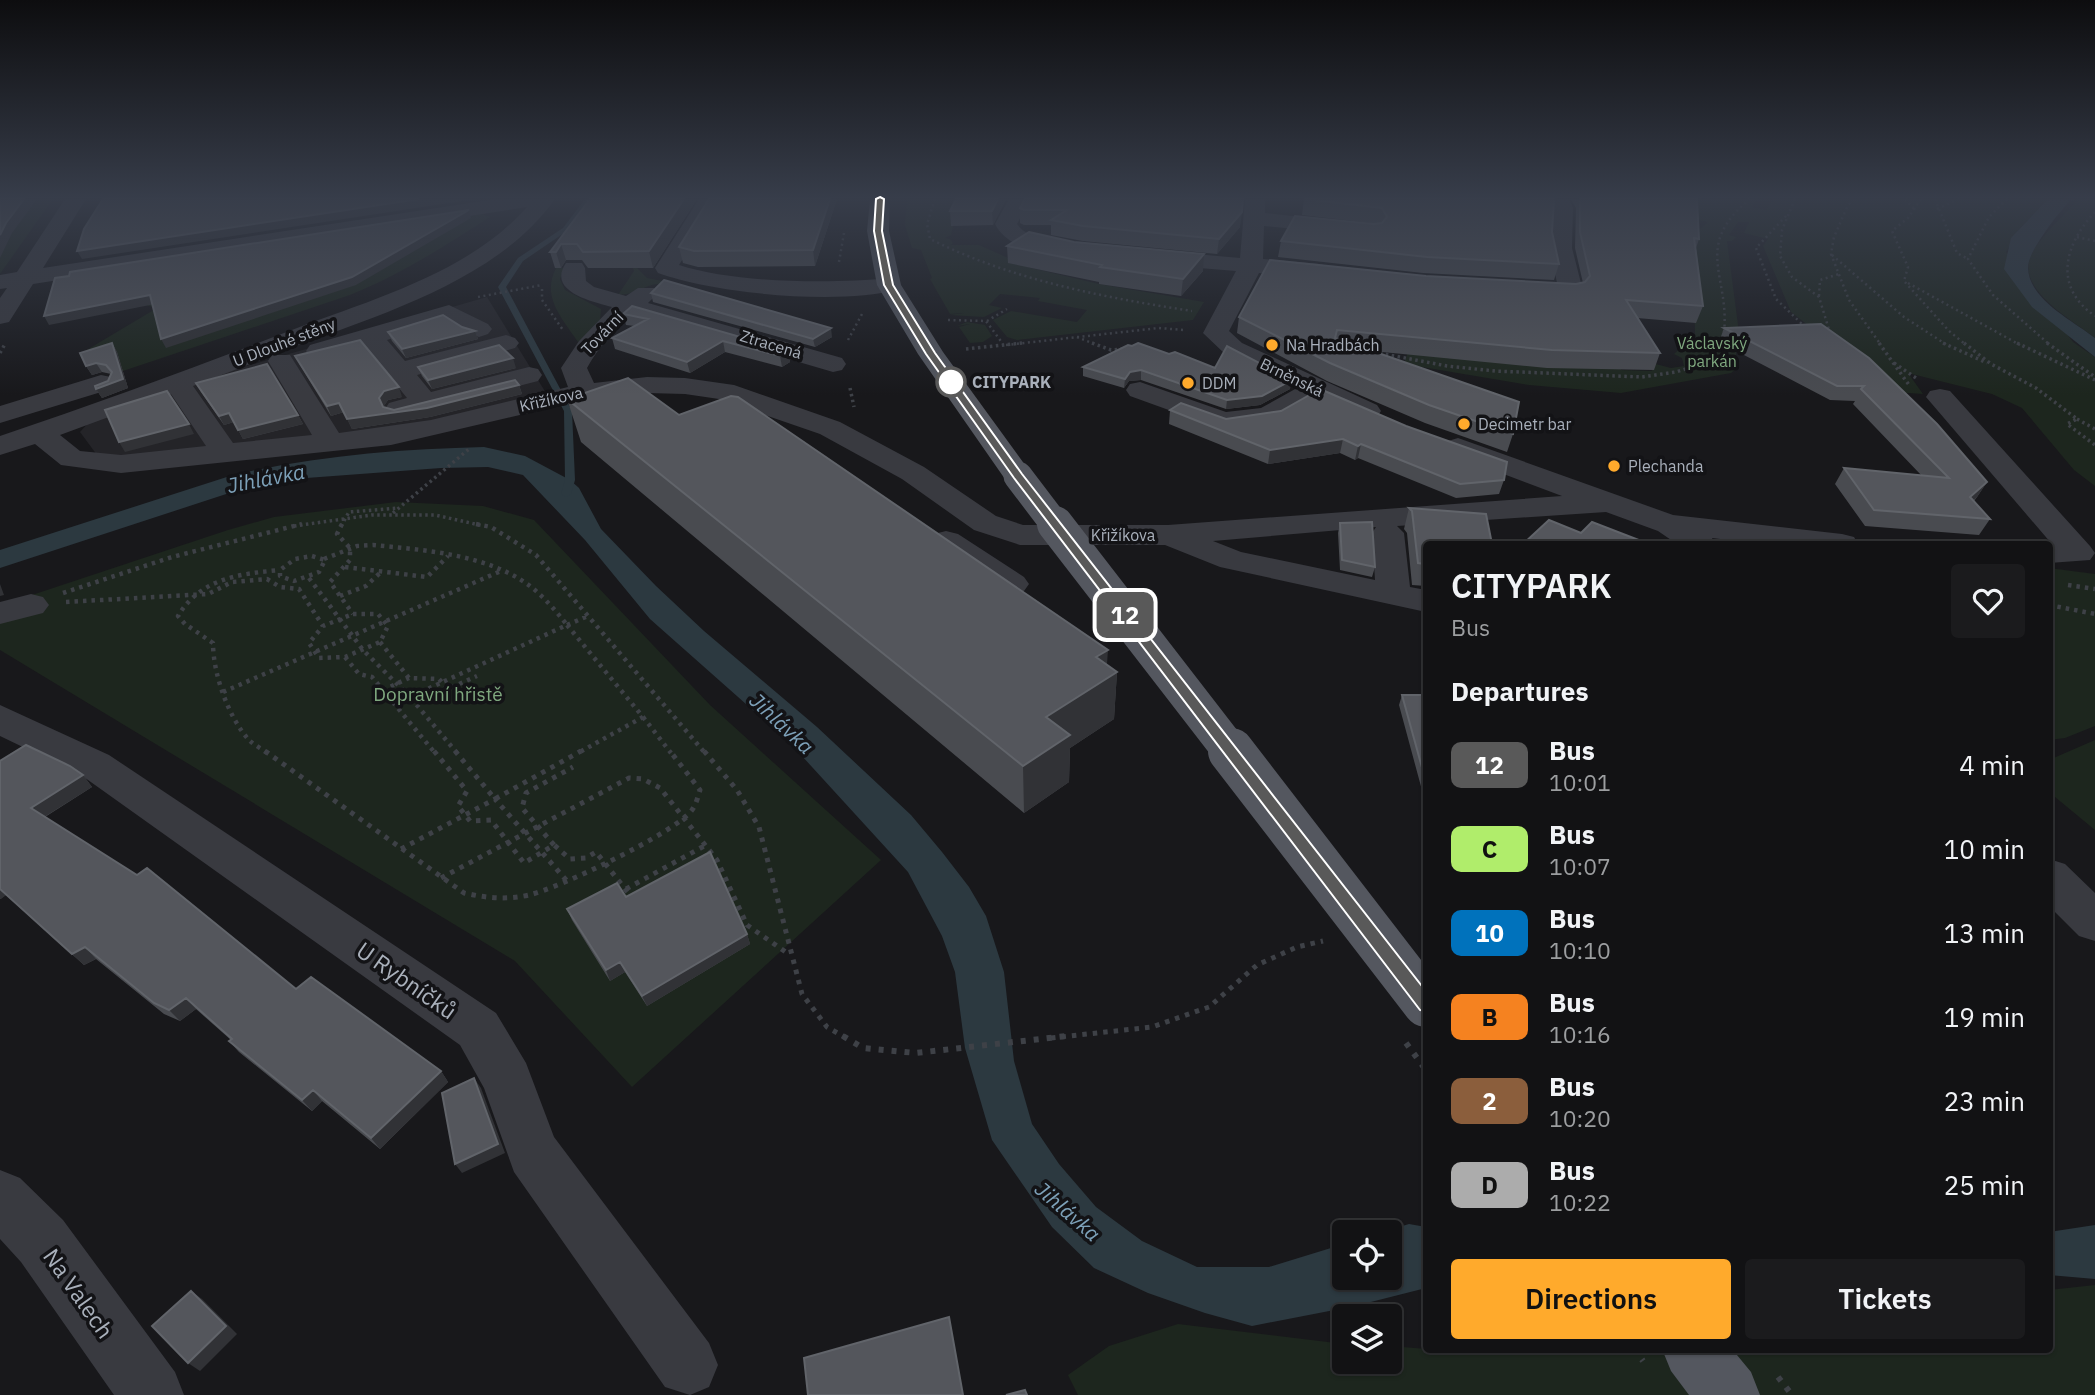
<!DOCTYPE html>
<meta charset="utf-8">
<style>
:root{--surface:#121214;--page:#1b1b1d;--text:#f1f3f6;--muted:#9c9ea0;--line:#313234;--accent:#ffaa2c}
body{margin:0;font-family:"IBM Plex Sans",sans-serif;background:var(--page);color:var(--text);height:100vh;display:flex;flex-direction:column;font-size:26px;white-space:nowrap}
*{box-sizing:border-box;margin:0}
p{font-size:23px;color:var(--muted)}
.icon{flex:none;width:38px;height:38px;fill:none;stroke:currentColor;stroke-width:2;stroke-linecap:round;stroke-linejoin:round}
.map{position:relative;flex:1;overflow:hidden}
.panel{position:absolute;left:1423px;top:541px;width:630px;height:812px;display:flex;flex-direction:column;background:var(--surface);border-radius:7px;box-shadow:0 2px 5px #0004,0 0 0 2px var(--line)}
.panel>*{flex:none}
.badge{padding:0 14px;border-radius:10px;font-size:24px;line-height:46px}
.fabs{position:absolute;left:1332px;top:1220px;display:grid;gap:14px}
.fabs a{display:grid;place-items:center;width:70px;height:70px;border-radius:7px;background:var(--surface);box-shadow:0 2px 5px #0004,0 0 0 2px var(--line);font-size:35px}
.map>.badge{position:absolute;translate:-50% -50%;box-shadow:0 0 0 4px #fff}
h2{padding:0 28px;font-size:26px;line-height:63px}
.round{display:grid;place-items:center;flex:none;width:74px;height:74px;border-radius:7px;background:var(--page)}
.overview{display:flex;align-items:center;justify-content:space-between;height:119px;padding:0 28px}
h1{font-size:33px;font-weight:600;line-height:52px}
.cta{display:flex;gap:14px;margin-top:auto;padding:14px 28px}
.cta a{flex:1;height:80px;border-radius:7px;background:var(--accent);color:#111;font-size:28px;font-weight:600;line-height:80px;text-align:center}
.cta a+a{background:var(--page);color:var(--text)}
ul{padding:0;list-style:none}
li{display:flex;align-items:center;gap:21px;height:84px;padding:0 28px}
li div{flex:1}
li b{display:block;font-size:26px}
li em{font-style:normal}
li .badge{min-width:77px;font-weight:700;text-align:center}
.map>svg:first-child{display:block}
</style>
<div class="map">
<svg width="2095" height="1395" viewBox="0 0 2095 1395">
<rect width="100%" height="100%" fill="#18181b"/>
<path fill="#242428" d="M487 297 546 393 394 433 132 458 97 455 80 432 90 421 191 382Z"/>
<path fill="#1d261e" d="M0 199H53L0 274Z
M907 199H959L951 235 945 238 950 239 953 243 951 245H979L1031 268 1099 284 1204 302 1193 320 1017 340 1007 337 993 320 1011 311 1077 322 1087 310 1038 301 1040 298 1000 294 989 305 1002 308 984 317 949 315 964 313 950 314 930 279 932 278 921 250 912 248 905 225Z
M1675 199H1758L1751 207 1766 210 1774 199H2048L2021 227 2006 252 2073 342 2095 357V486L2074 470 2022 408 1992 394 1908 373 1923 394 1893 392 1791 312 1763 246 1768 239 1744 233 1749 222H1738L1729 235 1736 237 1732 241H1727L1738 325 1735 370 1731 373 1621 393 1529 385 1404 364 1408 352 1501 360 1531 366 1620 365 1621 370 1652 371 1648 362 1671 368 1684 366 1682 358 1674 354 1695 335 1693 235 1708 222 1649 210Z
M2078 199H2095V338C2074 321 2018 291 2030 258 2036 240 2065 215 2078 199Z
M482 214 490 217C445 246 400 275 350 295L117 373 85 351 157 308 121 299 129 269Z
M556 268H564L560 279 565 290 601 309 600 321 578 342C562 318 541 297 556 268Z
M633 268H637L647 278 673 283C666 287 664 284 657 284 645 285 634 295 618 295L634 271Z
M967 322 985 325 992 336 983 342 970 343 959 327 970 324 957 326Z
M396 502 483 506 534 520 710 705 881 860 632 1087 515 961 0 650V623L32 595 228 530 274 517Z
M2049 568 2095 574V726L2065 738 2049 740Z
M2095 740V830L2049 792V760Z
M2095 1285V1395H1078L1068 1375 1109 1346 1178 1324 1344 1344V1362H1390V1346L1426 1349H2049V1290Z"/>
<path fill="#2c3940" d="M2048 199H2072C2060 211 2050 224 2041 238 2036 246 2028 258 2028 268 2029 300 2074 321 2095 338V357L2032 307 2004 269 2011 238Z
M484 447 525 456 570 480 579 488 601 529 656 586 704 631 817 727 911 815 942 852 969 887 986 916 1004 972 1014 1061 1032 1124 1059 1164 1096 1207 1142 1241 1197 1267H1269L1344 1244V1278H1390V1232H1383L1409 1224 1426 1227V1288L1355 1306 1252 1326 1205 1313 1148 1293 1094 1268 1052 1227 992 1140 965 1048 955 972 942 936 908 872 791 744 650 619 585 540 523 475 488 467 441 468 266 481 0 568V550L233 475C315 456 399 449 484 447Z
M2095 1225V1279L2049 1275V1232Z"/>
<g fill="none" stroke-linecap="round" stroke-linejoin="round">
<path fill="#2c3940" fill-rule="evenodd" d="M585 199H592L567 231 523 261 506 287 572 411 575 480 571 494 566 497 561 494 565 480 564 411 498 287 518 258 563 228Z"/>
<path stroke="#3e4147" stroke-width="2.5" stroke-dasharray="2 3.5" stroke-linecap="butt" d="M935 199 927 224 930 239C1013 280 1101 297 1192 311
M1795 199 1782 230 1780 256 1792 277 1819 297 1830 333
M1854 199 1848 205 1834 237 1831 254 1849 300 1881 345
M1905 199 1914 209
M1921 199 1908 218 1892 231 1908 267 1904 281 1949 331 1966 345
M1935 199 1957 253 1968 259
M2007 199 1989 217 1968 259 1993 295 2050 345
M1937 209 1959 199
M2095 212C2064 245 2053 287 2095 316
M1786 216 1756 248 1776 299 1804 326
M2077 237 2095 241
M1832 255 1904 317 1947 345
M839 262 844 233
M1908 283 2020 345
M542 289V300L563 330
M1819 296 1820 280 1839 274
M478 297 542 285
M948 320 986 321 1003 344
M987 321 1007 309
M1724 332C1730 276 1692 246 1750 199
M1077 337 1097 345
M848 340 862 314
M1006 345 1159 328 1184 330
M1719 345 1721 341"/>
<path stroke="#3e4147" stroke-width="3.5" stroke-dasharray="2.5 3.5" stroke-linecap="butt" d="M1092 343 1111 350 1122 349
M1879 343 1909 385
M1943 343 1987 363
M1964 343 1991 364 2036 388 2077 419 2067 424 2095 445
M2017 343 2095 380
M2047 343 2095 377
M966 349 1022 343
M1374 352 1447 366 1495 371 1642 377 1676 372 1698 365 1708 359 1720 343
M0 353 5 344
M1894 363 1916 378
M850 388 854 407
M2077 419 2095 429
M393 513 469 449
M294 526 372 515H435L484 526
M341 526 349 512 398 508"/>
<path stroke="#3e4147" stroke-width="4.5" stroke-dasharray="3.5 5" stroke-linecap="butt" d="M342 524 337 534 350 548V560L330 582 353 614
M476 524 491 527 536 555 705 753
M312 556 325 560 319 572 294 581 280 576V570L295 559Z
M324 559 357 546 373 545C424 550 487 554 530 586 544 597 556 611 567 625
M345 567 427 577 448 556
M309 578 363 650 410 697
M2068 585 2095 589
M63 593 172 557 302 524
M340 596 366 586 381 572
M66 602 208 594 232 582 267 579 280 587 299 589 323 626
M2049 605 2095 614
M353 614H378L388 626 380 642 345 657 319 658 309 643 323 626Z
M567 625 643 717 578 753
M567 625 588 616
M380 642 409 678 439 679 448 689 477 676
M345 657 359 674 372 677 435 753
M383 690 409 678
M223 692 501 571
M643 717 671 753
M267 753C262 749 254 745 249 740 228 717 213 673 213 643L185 624 178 616C201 578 239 574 280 570
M457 753 410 697 567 625"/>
<path stroke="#3e4147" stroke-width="5" stroke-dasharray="4.5 6" stroke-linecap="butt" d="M265 751 464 893C486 898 507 900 529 895 559 888 675 833 692 810 696 805 698 796 700 790L670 751
M434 751 467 791 458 806 470 821 491 820 524 863 554 845 570 859 586 858 596 852 633 899
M455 751 495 799 581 751
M704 751 737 790 759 827 802 994 827 1027 846 1038
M554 845 522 808 526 793 573 767
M401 849 495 799 567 881
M441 878 629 778 643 779 660 788 717 860 747 925 790 955
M626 889 706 845
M1051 1038 1152 1027 1209 1007 1257 965 1297 947 1323 941"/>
<path stroke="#3e4147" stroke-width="6" stroke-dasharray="5 8" stroke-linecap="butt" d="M843 1036 863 1048 916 1053 1067 1036
M1634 1349 1643 1361
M1778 1377 1792 1395"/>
<path fill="#393a40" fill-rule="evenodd" d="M65 199H86L43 268 496 199H555C494 285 367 318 273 355H290L339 433 431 420 568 387 561 368 579 341 612 307C594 302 546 292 566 263H582L585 268 586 281 594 287 626 296 638 288H654L658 293 648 303 842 358 846 364 842 370 833 372 634 314C615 330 599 346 587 368L594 383 647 377 685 378 734 385 840 422 924 467 996 516 1023 525H1168L1562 496 1448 453 1443 447 1448 441 1458 438 1673 515 1842 534 1854 537 1858 544H1761L1712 538 1715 544H1677L1658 531 1606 512 1397 526 1404 533 1410 587 1426 590V612L1220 567 1165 545H1020L974 530 902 479 820 434 719 399 685 394 647 393 584 400 391 445 121 473 61 465 35 444 0 455V436C95 404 190 369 284 333 366 301 467 275 527 207L33 284 9 322 0 324V298L7 288 0 289V275L17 272ZM271 356 268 361 312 435 233 443 193 386ZM171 394 206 446 121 455 80 451 60 435ZM1376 527 1372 533 1375 580 1241 552 1213 541Z
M699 199 713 200 716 204 679 265C734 283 831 284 889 278L897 280 901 285 897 290C837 305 717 294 658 273L655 268Z
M1009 199H1030L1017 224C1029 242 1057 238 1077 243L1080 248 1077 253C1051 259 1007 249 995 224Z
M1245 199H1265V213L1345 222 1353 223 1356 228 1353 233 1345 234 1264 226 1263 259 1320 264 1328 266 1332 271 1328 276 1320 278 1259 273 1229 331 1242 343 1377 405 1381 411 1377 417C1357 422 1337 407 1319 399L1278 422 1224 430 1130 396 1126 390 1130 384 1140 382 1226 412 1261 408 1297 388 1224 353 1203 333 1236 271 1150 264 1142 262 1139 257 1142 252 1150 250 1240 258Z
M1548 199H1569L1573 208 1572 248 1583 291 1579 296C1561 301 1536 298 1518 293L1514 288 1518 283H1557L1550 248 1553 208Z
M449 305 488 324 492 329 488 334 479 337 470 334 447 321 387 340 405 361 506 335 515 338 519 343 515 348 417 375 431 392 529 367 538 369 542 375 538 381 399 417 389 415 385 409 389 403 407 398 365 346 319 359 310 357 306 351 310 345Z
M101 375 111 377 115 383 111 389 0 423V406Z
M1940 389 1950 391 2090 546 2095 553 2090 560 2049 563V544H2044L2051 543 1926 397 1930 391Z
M946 531 958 534 1024 577 1029 584 1024 591 1012 594 1000 591 934 548 930 541 934 534Z
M31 594 43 597 49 605 43 613 0 624V602Z
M0 705 109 755 496 1013 526 1063 554 1137 709 1343 718 1365 709 1387 690 1395 665 1387 514 1172 484 1088 460 1045 81 775 0 736Z
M2049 859 2065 864 2095 893V941L2079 936 2049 906Z
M0 1170 20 1178 63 1220 175 1372 184 1395H114L21 1262 0 1239Z"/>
<path fill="#54575f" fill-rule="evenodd" d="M870 199H890L889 231 901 285 943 352 1033 476 1029 482 1018 485 1007 482 918 354 877 285 867 231Z
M1662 1349H1732L1751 1372 1760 1395H1689L1671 1371Z"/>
<path stroke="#3e4147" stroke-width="6" stroke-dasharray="5 8" stroke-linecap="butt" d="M1406 1043 1426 1070"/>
<path stroke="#54575f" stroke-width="29" d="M1018 476 1056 526"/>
<path stroke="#54575f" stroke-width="36" d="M1055 524 1232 753"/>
<path stroke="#54575f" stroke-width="46" d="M1231 751 1426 1004"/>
</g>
<path fill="#494b50" d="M590 199H697L653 268H588L582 260H566L561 268H555L550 252Z
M837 199 815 266 698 267 683 263 679 247Z
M1006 199 993 225 951 226 950 211Z
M1025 199 1240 227 1217 254 1083 241 1051 235V225H1024L1020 223V208Z
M1304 199H1554L1552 232 1559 264 1554 280 1423 273 1278 257 1281 241 1379 224 1302 215Z
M1571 199H1697L1699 239 1696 248 1703 306 1696 323 1637 318 1660 353 1654 370 1547 368 1372 351 1513 434 1507 452 1425 423 1327 381 1237 333 1239 317 1426 276 1576 284 1583 283 1575 248 1576 208Z
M1007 246 1203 271 1181 296 1099 284V282L1008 263Z
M651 293 832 337 815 347 653 302Z
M632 306 789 351 790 362 782 367 725 352 690 373 615 349 612 338 635 326 626 325 623 314Z
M1821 324 1987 482 1977 497 1974 501 1990 519 1979 535 1865 526 1835 484 1844 468 1922 476 1853 404 1855 401 1830 400 1719 342 1724 328Z
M462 327 475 331 478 339 406 358 392 341 388 332Z
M112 343 117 352 128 388 102 398 96 389 108 381 111 374 102 372 92 375 86 366Z
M1132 346 1169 354 1290 389 1260 405 1226 409 1141 380 1129 381 1124 388 1083 376V367Z
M295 356 402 397 388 400 383 407 394 410 519 385 522 394 430 417 352 429 344 412 331 416 300 365Z
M418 367 516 368 432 389 422 376Z
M196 383 298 415 303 424 243 439 234 422 224 425 201 392Z
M567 399 679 415 1117 672 1114 719 1070 748 1069 782 1024 813 581 442Z
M1170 410 1226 419 1281 411 1504 480 1499 494 1456 498 1358 458 1355 460 1340 453 1268 464 1169 424Z
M1409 508 1486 514 1426 544V586L1412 585 1407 533 1404 529Z
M1340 523 1375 567 1372 577 1340 570 1338 533Z
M1402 695H1426V805L1399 705Z
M0 761 83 775 92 787 45 817 296 989 441 1071 448 1082 380 1149 322 1101 312 1111 239 1052 229 1041 231 1040 196 1009 180 1021 164 1014 96 959 84 965 6 895 0 899Z
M626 897 747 934 750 944 647 1006 625 972 610 981 572 920 567 909Z"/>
<path fill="#313236" d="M24 199H37L12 233 0 258V235L6 223Z
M419 199H475L82 259 77 251Z
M684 199H697L653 268 649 251Z
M830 199H837L815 266 813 250Z
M998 199H1006L993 225 992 211Z
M469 210 471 218 356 285 166 348 161 339Z
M1242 212 1240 227 1217 254 1219 239Z
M561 244 566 260 561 268 556 252Z
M1204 254 1203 271 1181 296 1183 279Z
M150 295 155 304 49 325 44 316Z
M831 328 832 337 815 347 813 339Z
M475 331 478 339 406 358 402 349Z
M723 341 725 352 690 373 687 362Z
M112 343 117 352 128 388 102 398 96 389 123 379Z
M789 351 790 362 782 367 780 356Z
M513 358 516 368 432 389 428 380Z
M96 363 102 372 92 375 86 366Z
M1141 370V380L1129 381 1124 388 1125 379 1130 372Z
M1292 380 1290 389 1260 405 1226 409 1227 400Z
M519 385 522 394 430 417 352 429 347 419Z
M399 387 402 397 388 400 383 408 379 398 384 391Z
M339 403 344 412 331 416 327 406Z
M229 413 234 422 224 425 219 416Z
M298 415 303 424 243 439 238 430Z
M189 424 194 434 125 452 119 442Z
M1343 439 1340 453 1268 464 1270 450Z
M1361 444 1358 458 1355 460 1358 446Z
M1987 482 1977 497 1960 513 1970 497Z
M0 584 4 595 0 596Z
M1108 650 1106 678 1117 672 1114 719 1070 748 1069 782 1024 813 1023 766 1046 717 1096 657Z
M83 775 92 787 41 819 31 808Z
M0 889 6 895 1 899 0 898Z
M747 934 750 944 647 1006 642 996Z
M85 947 96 959 84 965 72 954Z
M620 962 625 972 610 981 606 970Z
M186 998 196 1009 180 1021 169 1010Z
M441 1071 448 1082 380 1149 371 1138Z
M474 1078 481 1088 505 1153 462 1173 455 1164Z
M313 1090 322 1101 312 1111 302 1100Z
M191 1291 202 1299 237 1334 200 1371 188 1363Z"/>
<path fill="#54565c" stroke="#61646a" stroke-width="2" d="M0 199H24L6 223 0 235Z
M103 199H419L77 251 84 229Z
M590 199H684L649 251 583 252 577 244H561L556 252H550Z
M709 199H830L813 250 694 251 679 247Z
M956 199H998L992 211H950Z
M1025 199H1243L1242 212 1219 239 1083 226 1051 220 1067 210H1024L1020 208Z
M1554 199 1552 232 1559 264 1427 257 1281 241 1295 216 1374 224 1382 223 1387 217 1382 208 1304 199Z
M1580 199H1697L1699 239 1694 238 1703 306 1626 300 1660 353 1552 350 1337 330 1335 338 1519 402 1513 434 1429 405 1330 363 1239 317 1270 260 1426 276 1576 284 1585 282 1590 276 1580 232Z
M469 210 352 277 161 339 150 295 44 316 55 278 69 276 70 272Z
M1029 232 1074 242 1204 254 1183 279 1100 267 1102 265 1007 246Z
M664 280 831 328 813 339 651 293Z
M632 306 789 351 780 356 723 341 687 362 612 338 648 319 623 314Z
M443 315 462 327 475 331 402 349 388 332Z
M1821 324 1869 358 1937 424 1987 482 1970 497 1990 519 1874 510 1844 468 1949 478 1861 389 1864 386H1837L1724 328Z
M360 340 399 387 384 391 379 398 383 407 394 410 515 380 519 385 427 408 347 419 339 403 327 406 295 356Z
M112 343 123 379 96 389 95 386 108 381 112 372 106 365 96 363 86 366 80 353Z
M1138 343 1169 354 1175 352 1215 368 1227 346 1292 380 1262 396 1227 400 1141 370 1130 372 1125 379 1083 367 1128 345 1132 346Z
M499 345 513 358 428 380 418 367Z
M267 364 298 415 238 430 229 413 219 416 196 383Z
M628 378 679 415 731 396 738 397 1108 650 1096 657 1117 672 1046 717 1070 735 1023 766 567 399Z
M1320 389 1406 426 1507 462 1504 480 1460 484 1361 444 1358 446 1343 439 1270 450 1170 410 1181 403 1226 419 1281 411Z
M167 391 189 424 119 442 105 410Z
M1409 508 1486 514 1492 544H1426V564L1418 563 1412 511Z
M1549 520 1581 533 1592 522 1649 544H1523Z
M1372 522 1375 567 1342 560 1340 523Z
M1402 695H1426V782Z
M26 745 70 766 83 775 31 808 137 875 147 868 296 989 311 977 441 1071 371 1138 313 1090 302 1100 229 1041 232 1039 186 998 169 1010 154 1003 85 947 72 954 0 889V761Z
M710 852 747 934 642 996 620 962 606 970 567 909 617 883 626 897Z
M474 1078 498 1144 455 1164 442 1093Z
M191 1291 226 1326 188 1363 152 1326Z
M949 1317 963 1395H808L804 1358Z
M1025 1390 1027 1395H1006Z"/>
<linearGradient id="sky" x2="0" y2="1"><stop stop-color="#0d0d0f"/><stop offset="0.5" stop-color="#373d4a"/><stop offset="1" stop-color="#373d4a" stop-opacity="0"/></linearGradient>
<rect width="2095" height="395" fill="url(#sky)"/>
<path fill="#595959" stroke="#fff" stroke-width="2" d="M880 197 884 199 882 231 893 285 935 353 1022 474 1432 999 1435 1004 1432 1010 1426 1012 1420 1010 1014 478 926 354 884 285 874 231 876 199Z"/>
<g fill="#ffaa2c" stroke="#131316" stroke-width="2.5">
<circle cx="1272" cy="345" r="7"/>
<circle cx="1188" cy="383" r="7"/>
<circle cx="1464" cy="424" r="7"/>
<circle cx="1614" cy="466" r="7"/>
</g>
<circle fill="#fff" stroke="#595959" stroke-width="3.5" cx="951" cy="382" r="14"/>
<g text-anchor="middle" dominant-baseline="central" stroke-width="7" stroke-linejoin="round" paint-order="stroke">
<g font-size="16" fill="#a9b0bb" stroke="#131316">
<text transform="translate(602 333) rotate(-46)">Tovární</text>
<text transform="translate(284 342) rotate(-21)">U Dlouhé stěny</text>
<text transform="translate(771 344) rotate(17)">Ztracená</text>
<text transform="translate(1292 377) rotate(26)">Brněnská</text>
<text transform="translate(551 399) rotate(-13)">Křižíkova</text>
<text x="1123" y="535">Křižíkova</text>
</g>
<g font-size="16" fill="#7fa87f" stroke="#131316">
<text x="1712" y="343">Václavský<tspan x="1712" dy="18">parkán</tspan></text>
</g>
<g font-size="16" fill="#a9b0bb" stroke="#131316" text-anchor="start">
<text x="1286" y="345">Na Hradbách</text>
<text x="1202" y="383">DDM</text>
<text x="1478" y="424">Decimetr bar</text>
<text x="1628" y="466">Plechanda</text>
</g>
<g font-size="16" font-weight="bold" fill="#a9b0bb" stroke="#131316" text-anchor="start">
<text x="972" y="382">CITYPARK</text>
</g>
<g font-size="19" fill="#7fa87f" stroke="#131316">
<text x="438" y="694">Dopravní hřistě</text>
</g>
<g font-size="21" font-style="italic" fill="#7da1b9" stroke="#131316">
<text transform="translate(266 478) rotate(-11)">Jihlávka</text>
<text transform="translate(782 723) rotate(43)">Jihlávka</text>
<text transform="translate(1068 1211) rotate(41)">Jihlávka</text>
</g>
<g font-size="23" fill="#a9b0bb" stroke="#131316">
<text transform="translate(407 980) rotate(35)">U Rybníčků</text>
<text transform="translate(79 1293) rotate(55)">Na Valech</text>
</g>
</g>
</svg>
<div class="fabs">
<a><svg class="icon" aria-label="locate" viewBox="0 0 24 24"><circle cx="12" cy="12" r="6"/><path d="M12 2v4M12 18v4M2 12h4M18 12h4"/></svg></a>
<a><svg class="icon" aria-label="layers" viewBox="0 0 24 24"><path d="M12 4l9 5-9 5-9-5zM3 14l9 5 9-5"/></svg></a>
</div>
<b class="badge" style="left:1125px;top:615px;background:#595959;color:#fff">12</b>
<section class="panel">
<div class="overview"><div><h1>CITYPARK</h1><p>Bus</p></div><a class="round"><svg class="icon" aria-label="heart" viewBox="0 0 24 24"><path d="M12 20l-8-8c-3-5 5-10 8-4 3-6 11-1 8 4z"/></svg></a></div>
<h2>Departures</h2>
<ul>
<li><span class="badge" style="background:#595959;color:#fff">12</span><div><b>Bus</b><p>10:01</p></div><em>4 min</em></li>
<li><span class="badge" style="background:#b0ed6b;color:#111">C</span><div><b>Bus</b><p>10:07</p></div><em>10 min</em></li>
<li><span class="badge" style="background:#0072bc;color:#fff">10</span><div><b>Bus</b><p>10:10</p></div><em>13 min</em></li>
<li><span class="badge" style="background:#f58220;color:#111">B</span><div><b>Bus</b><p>10:16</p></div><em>19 min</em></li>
<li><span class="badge" style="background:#8b5e3c;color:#fff">2</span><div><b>Bus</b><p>10:20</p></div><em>23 min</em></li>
<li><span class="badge" style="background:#acacac;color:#111">D</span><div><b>Bus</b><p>10:22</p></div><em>25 min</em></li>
</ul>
<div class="cta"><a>Directions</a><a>Tickets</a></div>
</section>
</div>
